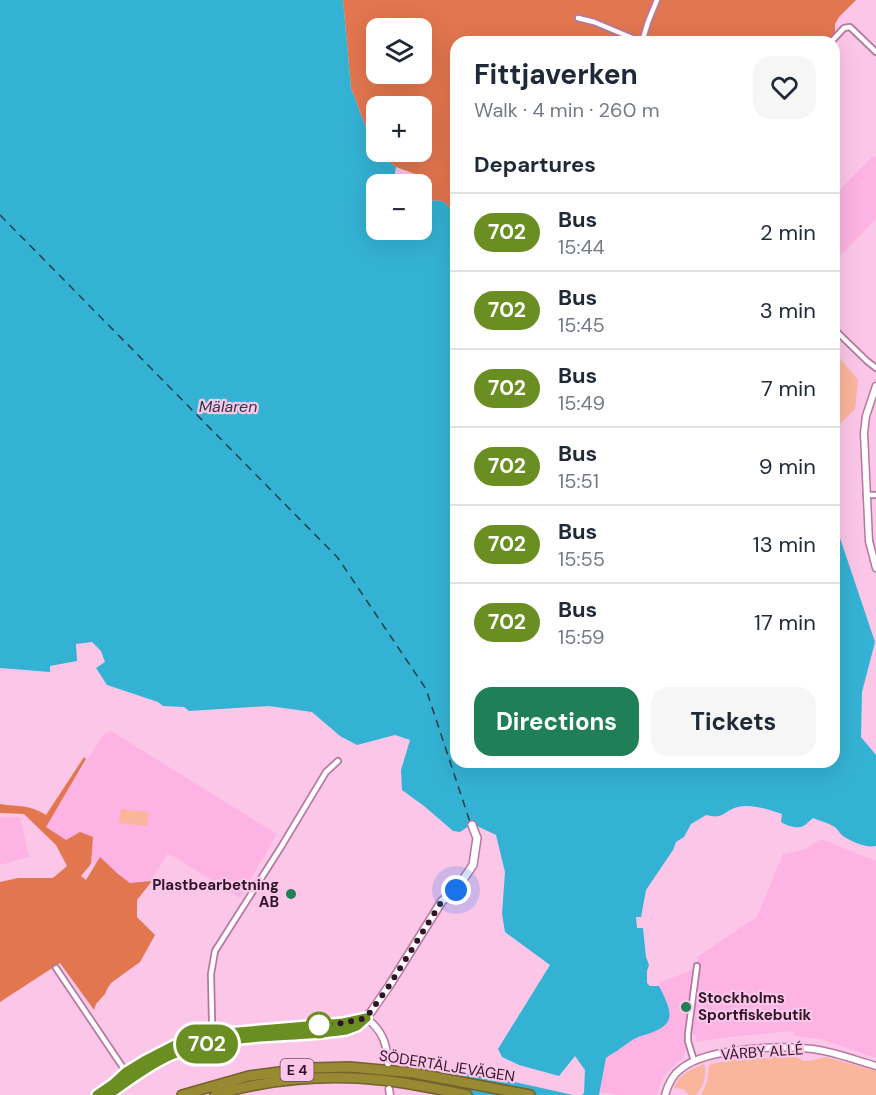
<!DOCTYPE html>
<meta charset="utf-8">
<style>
:root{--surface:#fff;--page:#f6f6f7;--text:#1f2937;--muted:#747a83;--line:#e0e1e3;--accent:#1f7f56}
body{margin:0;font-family:"DM Sans",sans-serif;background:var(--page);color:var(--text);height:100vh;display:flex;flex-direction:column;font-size:22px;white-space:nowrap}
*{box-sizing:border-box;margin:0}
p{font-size:20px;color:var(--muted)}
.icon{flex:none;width:33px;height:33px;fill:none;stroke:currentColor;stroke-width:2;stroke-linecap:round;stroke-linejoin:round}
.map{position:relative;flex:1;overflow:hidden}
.panel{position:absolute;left:450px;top:36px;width:390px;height:732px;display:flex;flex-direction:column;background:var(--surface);border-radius:18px;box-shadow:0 6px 24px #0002}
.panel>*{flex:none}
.badge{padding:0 12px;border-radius:20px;font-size:21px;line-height:39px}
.controls{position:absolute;left:366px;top:18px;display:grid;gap:12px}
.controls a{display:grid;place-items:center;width:66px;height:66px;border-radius:12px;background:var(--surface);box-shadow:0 6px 24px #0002;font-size:30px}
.you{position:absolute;width:30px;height:30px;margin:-15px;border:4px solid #fff;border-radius:50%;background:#1a73e8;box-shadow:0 0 0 9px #1a73e833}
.map>.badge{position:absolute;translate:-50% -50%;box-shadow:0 0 0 3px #fff}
h2{padding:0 24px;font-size:22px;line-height:54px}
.round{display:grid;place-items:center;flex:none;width:63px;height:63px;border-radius:18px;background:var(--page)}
.headline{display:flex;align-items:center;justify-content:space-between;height:102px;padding:0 24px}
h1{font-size:28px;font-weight:700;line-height:45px}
.primary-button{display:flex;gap:12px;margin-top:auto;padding:12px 24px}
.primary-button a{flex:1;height:69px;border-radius:18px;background:var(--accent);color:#fff;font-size:24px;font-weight:700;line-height:69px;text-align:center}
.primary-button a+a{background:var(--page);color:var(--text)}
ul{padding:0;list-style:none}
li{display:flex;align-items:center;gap:18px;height:78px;padding:0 24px;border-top:2px solid var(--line)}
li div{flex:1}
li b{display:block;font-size:22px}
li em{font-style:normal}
li .badge{min-width:66px;font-weight:700;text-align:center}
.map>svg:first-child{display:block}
</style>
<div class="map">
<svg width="876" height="1095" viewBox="0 0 876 1095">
<rect width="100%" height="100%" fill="#fcc6e8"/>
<path fill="#fdb3e3" d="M876 156V219L834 262V195L871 158Z
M111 731 277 834 240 898 168 853 140 897 45 827 103 735Z
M0 817H20L29 857 0 865Z
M821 839 876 861V1058L821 1039 795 1036 794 1031 737 1036 696 1042V1035H692V1045L686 1048 684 1056 666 1073 661 1082 657 1095H618L600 1092 606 1058 623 1047 625 1044 642 1036 670 1013 669 1006 659 985 661 982 700 967 697 957 757 917 783 854 804 850Z"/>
<path fill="#fab69d" d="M834 351 858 380 855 409 840 424 834 418Z
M121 809 149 812 147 826 119 823Z
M777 1055 796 1057 804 1061H809L826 1057 876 1071V1095H701L707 1082 709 1067 711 1064 743 1058H769Z
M704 1064C708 1075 703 1087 696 1095H689L683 1089 674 1088C679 1074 691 1069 704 1064Z"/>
<path fill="#e2764e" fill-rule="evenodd" d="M343 0H856L839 17 835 24V35L826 42H456V213L442 201 425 200 429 179 396 167 375 152 351 88ZM376 28H422V74H376ZM376 106H422V152H376Z
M84 757 86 759 46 827 66 840 80 832 93 837 91 864 81 876 86 880 100 857 118 874 130 883 152 881 137 900V917L155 935 140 962 111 983 107 989 105 994 96 1004 94 1010 60 963 0 1002V882L18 878H53L67 866 56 845 24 814 0 813V804C20 807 28 804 46 815Z"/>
<path fill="#34b2d4" d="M0 0H343L351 88 375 152 396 167 393 184H376V230H422V204L425 200 442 201 456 213V762H834V529L840 538 875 642 862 692 861 737 876 755V846C866 848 852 842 843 836 840 834 839 831 836 828 830 823 820 821 813 818 810 820 808 823 805 825 799 830 787 826 781 822L782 814 779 813C767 809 751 804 738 807 724 810 725 820 706 815L691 824 684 837 676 842 673 850 646 890 641 917H636L637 928H643L646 957 649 965 647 971V983L650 986H659C674 1015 677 1026 641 1036 634 1038 627 1044 621 1048 616 1052 611 1054 606 1058L599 1095H582L584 1093 585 1070 575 1056 559 1076 519 1065 502 1057 498 1049 550 965 505 932 502 914 505 872 496 835 475 825 469 826 460 832 453 831 424 806 402 790 401 770 410 740 395 735 357 745 340 736 312 712 269 706 189 711 184 707 163 706 158 702 107 685 96 668 105 662 101 651 92 642 76 644 77 661 50 666V672L0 668Z
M439 1071 475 1073 573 1095H435Z"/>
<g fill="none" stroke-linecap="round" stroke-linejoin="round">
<path stroke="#243e47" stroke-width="1.5" stroke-dasharray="8 6" stroke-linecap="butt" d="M0 215 338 558 426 689 470 822"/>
<defs>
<path id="minor" d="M578 18 594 22 642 42 648 22 657 0
M831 42 844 28 850 27 876 52
M834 329 867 361 876 368
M866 495H876
M56 968 128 1075
M214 1036 212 1021 211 974 215 951 281 847 326 772 338 761
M694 1061 688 1041V1034L697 966"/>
<path id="tertiary" d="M876 386 866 416 864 433 869 541 876 568
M366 1018C382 1030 387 1043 388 1063
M389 1089 390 1095
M665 1095C668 1084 672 1075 682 1068 708 1048 780 1045 813 1049 835 1052 855 1060 876 1066"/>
<path id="secondary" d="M97 1095C123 1077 145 1057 174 1045 201 1035 228 1033 256 1030 285 1028 315 1027 343 1023 351 1022 358 1019 366 1018
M108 1095 149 1067 170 1055 191 1048 215 1042 337 1032 346 1030 357 1026 371 1012 389 986 442 901 456 890 473 865 477 838 472 825"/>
<path id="motorway" d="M182 1095 249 1076 311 1068 350 1067 414 1073 530 1095
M215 1095C267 1079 327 1074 381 1080 410 1083 438 1089 467 1095"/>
</defs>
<use href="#minor" stroke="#b677a0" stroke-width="8"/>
<use href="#tertiary" stroke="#b677a0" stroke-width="9"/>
<use href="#secondary" stroke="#b677a0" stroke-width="10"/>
<use href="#motorway" stroke="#73612e" stroke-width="12"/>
<use href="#minor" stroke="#fff" stroke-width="4.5"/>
<use href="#tertiary" stroke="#fff" stroke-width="6"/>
<use href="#secondary" stroke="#fff" stroke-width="7"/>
<use href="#motorway" stroke="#988a32" stroke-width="9"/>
</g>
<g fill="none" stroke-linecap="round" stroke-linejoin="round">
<defs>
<path id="line" d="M97 1095 113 1084 126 1072 144 1061 175 1045 189 1040 214 1034 343 1023 366 1018 357 1026 346 1030C288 1039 225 1032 171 1055 148 1065 128 1081 108 1095"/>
</defs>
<use href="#line" stroke="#fff" stroke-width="14"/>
<use href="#line" stroke="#6b8e23" stroke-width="9"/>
<path stroke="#2f1627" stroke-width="6" stroke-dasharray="0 10.8" d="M319 1025 343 1023 366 1018 389 986 442 901 456 890"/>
</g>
<g fill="#1f7f56" stroke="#fcc6e8" stroke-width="2">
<circle cx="291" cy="894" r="6"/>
<circle cx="686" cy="1007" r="6"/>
</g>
<circle fill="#fff" stroke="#6b8e23" stroke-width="3" cx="319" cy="1025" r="12"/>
<g text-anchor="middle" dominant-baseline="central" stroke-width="4.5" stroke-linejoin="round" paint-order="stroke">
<rect fill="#fcc6e8" stroke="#6c4b61" stroke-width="1.5" x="280.5" y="1059" width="33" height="22" rx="4.5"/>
<g font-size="14" font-weight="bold" fill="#2f1627">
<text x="297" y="1070">E 4</text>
</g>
<g font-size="15" font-weight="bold" fill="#2f1627" stroke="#fcc6e8" text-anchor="end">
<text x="279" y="885">Plastbearbetning<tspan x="279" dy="17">AB</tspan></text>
<text x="698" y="998" text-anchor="start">Stockholms<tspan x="698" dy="17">Sportfiskebutik</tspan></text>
</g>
<g font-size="15" fill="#2f1627" stroke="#fcc6e8">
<text transform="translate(762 1052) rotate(-4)">VÅRBY ALLÉ</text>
<text transform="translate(447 1066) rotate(9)">SÖDERTÄLJEVÄGEN</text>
</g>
<g font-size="16" font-style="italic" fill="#243e47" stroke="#fcc6e8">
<text x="228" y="406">Mälaren</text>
</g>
</g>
</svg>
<div class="controls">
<a><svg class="icon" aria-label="layers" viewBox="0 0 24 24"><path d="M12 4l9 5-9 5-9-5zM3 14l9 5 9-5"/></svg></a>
<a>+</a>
<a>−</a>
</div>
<div class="you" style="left:456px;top:890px"></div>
<b class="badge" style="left:207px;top:1044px;background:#6b8e23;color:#fff">702</b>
<section class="panel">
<div class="headline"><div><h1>Fittjaverken</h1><p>Walk · 4 min · 260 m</p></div><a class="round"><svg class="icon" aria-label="heart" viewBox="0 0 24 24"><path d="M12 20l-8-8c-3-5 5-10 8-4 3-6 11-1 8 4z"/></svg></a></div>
<h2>Departures</h2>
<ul>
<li><span class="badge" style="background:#6b8e23;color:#fff">702</span><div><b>Bus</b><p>15:44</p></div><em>2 min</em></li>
<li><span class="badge" style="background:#6b8e23;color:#fff">702</span><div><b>Bus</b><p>15:45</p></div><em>3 min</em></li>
<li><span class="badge" style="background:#6b8e23;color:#fff">702</span><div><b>Bus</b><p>15:49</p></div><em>7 min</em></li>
<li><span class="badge" style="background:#6b8e23;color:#fff">702</span><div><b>Bus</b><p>15:51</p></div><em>9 min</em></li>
<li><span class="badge" style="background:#6b8e23;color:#fff">702</span><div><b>Bus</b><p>15:55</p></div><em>13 min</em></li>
<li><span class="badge" style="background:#6b8e23;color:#fff">702</span><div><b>Bus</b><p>15:59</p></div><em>17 min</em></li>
</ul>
<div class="primary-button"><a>Directions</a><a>Tickets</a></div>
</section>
</div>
